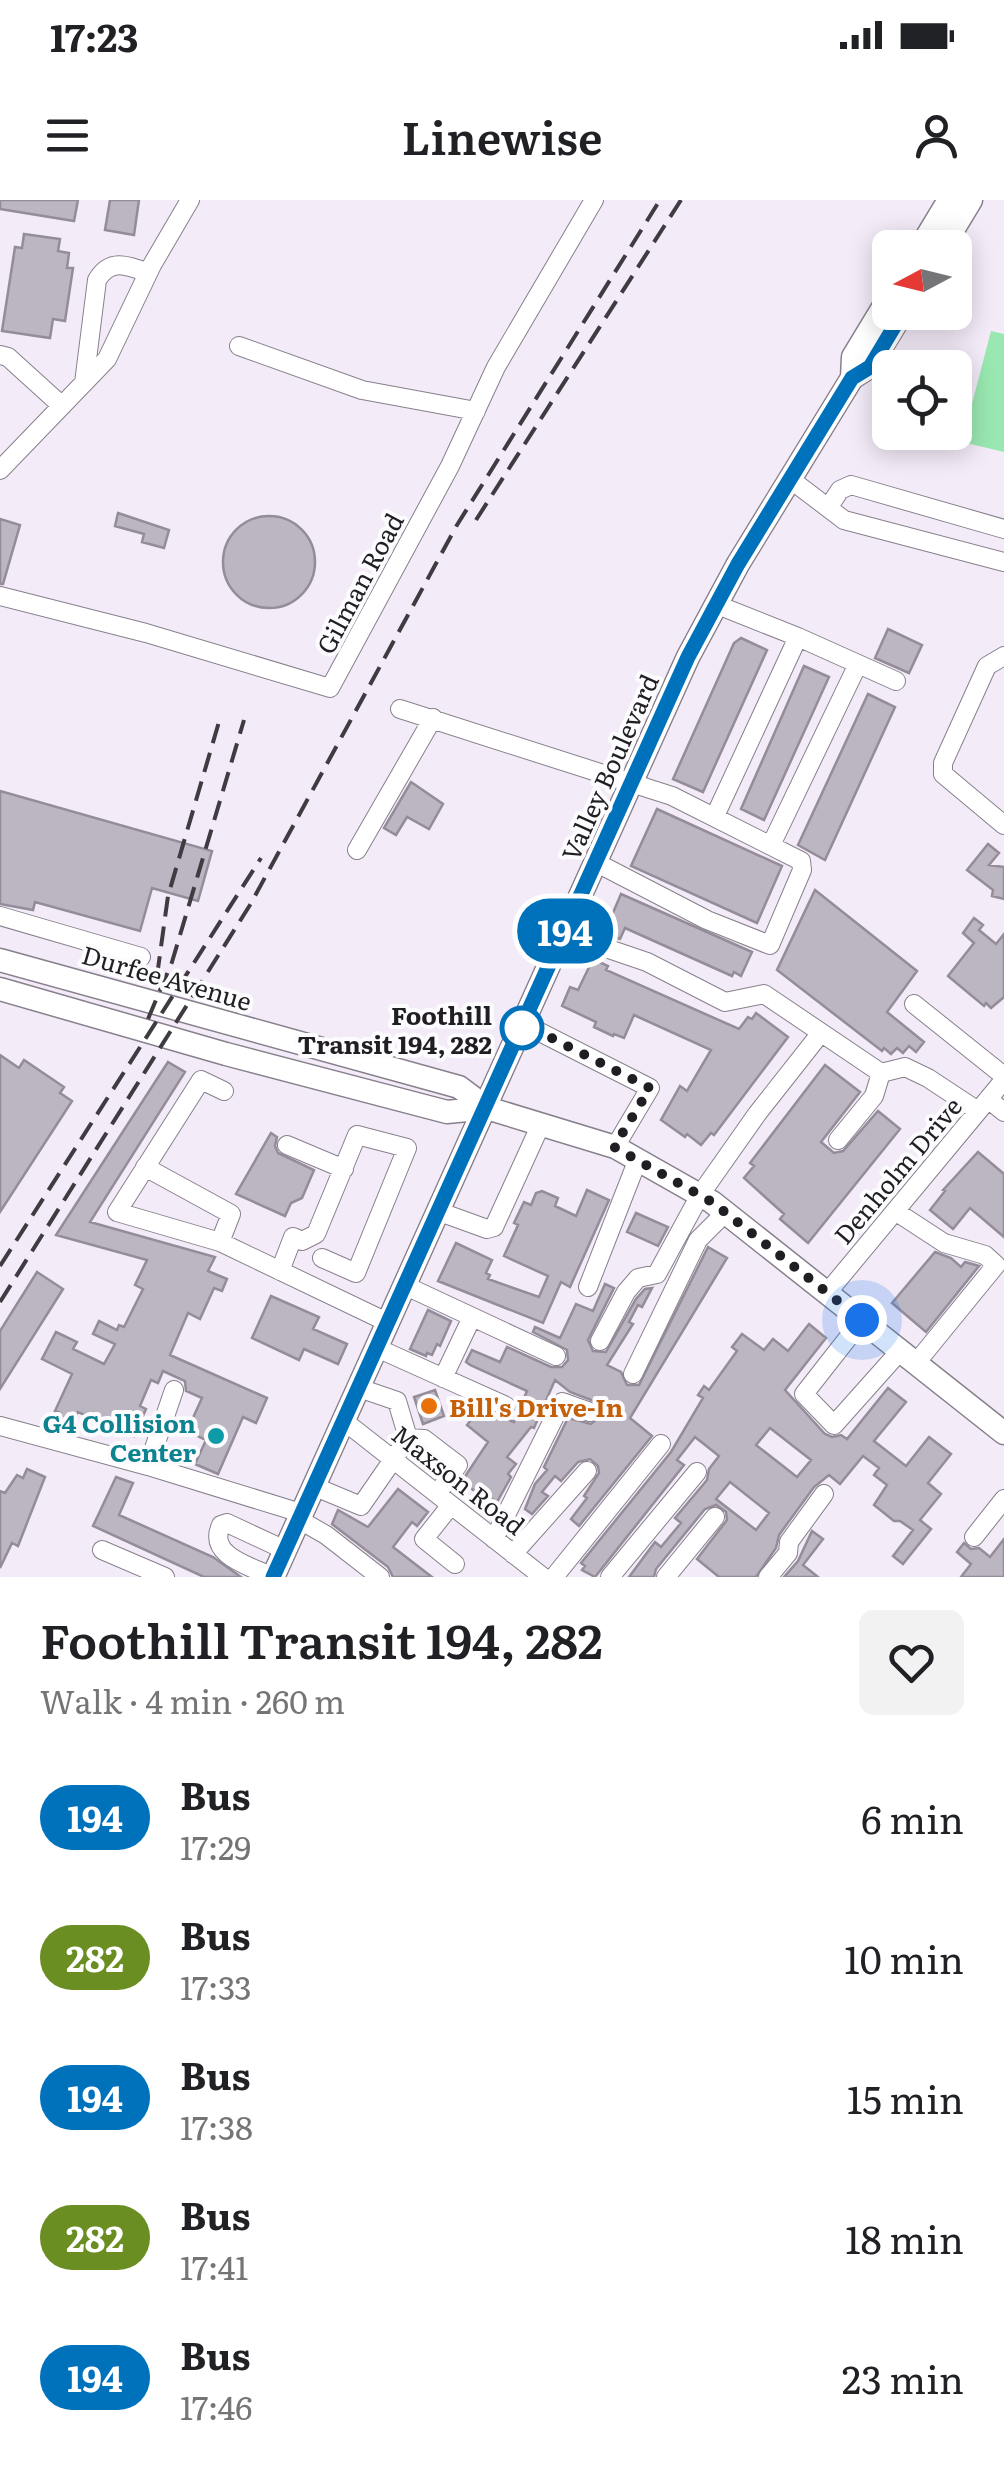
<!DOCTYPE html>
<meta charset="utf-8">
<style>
:root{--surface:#fff;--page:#f2f2f2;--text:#202124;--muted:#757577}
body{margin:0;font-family:Literata,serif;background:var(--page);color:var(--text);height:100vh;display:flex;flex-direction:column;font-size:38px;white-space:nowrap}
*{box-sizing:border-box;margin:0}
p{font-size:32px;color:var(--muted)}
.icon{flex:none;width:55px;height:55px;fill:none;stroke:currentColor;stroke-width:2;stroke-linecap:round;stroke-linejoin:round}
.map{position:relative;height:1377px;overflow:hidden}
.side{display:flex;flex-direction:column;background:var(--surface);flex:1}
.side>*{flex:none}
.badge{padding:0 20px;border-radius:32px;font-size:35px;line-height:65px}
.needle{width:65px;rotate:263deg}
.tools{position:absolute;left:872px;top:30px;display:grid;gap:20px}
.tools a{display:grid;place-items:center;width:100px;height:100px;border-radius:15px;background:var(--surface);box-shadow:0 5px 25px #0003;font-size:50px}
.you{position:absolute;width:50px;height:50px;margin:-25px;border:8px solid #fff;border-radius:50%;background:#1a73e8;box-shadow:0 0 0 15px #1a73e833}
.map>.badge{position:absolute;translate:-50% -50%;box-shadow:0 0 0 5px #fff}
.round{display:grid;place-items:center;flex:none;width:105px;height:105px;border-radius:15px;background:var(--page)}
.headline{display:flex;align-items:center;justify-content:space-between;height:170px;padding:0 40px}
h1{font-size:48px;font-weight:600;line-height:75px}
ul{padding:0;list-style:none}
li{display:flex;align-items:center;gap:30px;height:140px;padding:0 40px}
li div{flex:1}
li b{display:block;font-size:38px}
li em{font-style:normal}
li .badge{min-width:110px;font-weight:700;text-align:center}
.status{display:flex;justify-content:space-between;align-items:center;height:70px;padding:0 50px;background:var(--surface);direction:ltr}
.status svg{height:28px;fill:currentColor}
header{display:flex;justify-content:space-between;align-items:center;height:130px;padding:0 40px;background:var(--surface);font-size:45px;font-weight:600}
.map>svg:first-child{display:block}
</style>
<div class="status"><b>17:23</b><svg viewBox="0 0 49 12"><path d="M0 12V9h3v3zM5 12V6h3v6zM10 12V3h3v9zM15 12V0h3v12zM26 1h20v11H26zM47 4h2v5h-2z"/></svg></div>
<header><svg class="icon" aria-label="menu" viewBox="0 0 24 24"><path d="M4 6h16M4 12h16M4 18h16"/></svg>Linewise<svg class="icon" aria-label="person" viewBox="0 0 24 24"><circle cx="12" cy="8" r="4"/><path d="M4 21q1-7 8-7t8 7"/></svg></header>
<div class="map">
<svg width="1004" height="1377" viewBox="0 0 1004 1377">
<rect width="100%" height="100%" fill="#f3ebf8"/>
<path fill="#99e8b1" d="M991 131 1004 134V252L962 242Z"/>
<path fill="#bcb5c2" stroke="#948d99" stroke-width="2.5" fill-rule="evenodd" d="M0 0H78L74 21 0 9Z
M110 0H139L134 35 105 30Z
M24 34 60 39 58 51 69 53 67 68H73L65 121 53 119 50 138 2 131 15 47 22 48Z
M118 313 169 330 164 348 142 342 144 334 115 326Z
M223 362a46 46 0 1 1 92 0a46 46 0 1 1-92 0Z
M0 319 20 325 3 384H0Z
M888 429 922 445 909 473 875 458Z
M741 438 767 450 703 592 673 579 734 443Z
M804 466 829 477 764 620 741 609Z
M868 494 895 507 825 660 798 645Z
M411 582 443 604 429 629 407 617 396 635 384 628Z
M0 591 212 651 198 701 152 688 140 731 35 702 33 710 0 704Z
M657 609 782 666 757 723 631 666Z
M988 644 999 653 989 665 1004 667V699L992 696 993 690 967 670Z
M815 690 917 771 887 812 924 842 916 852 909 846 903 853 897 848 891 854 884 848 882 851 777 770Z
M621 694 752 752 741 776 734 772 732 776 625 728 620 739 604 734Z
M974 718 983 725 979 730 996 744 1004 734V797L991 808 986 803 984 806 948 776 974 743 963 733Z
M593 759 608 766 606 770 739 829 748 817 752 819 756 813 788 837 714 935 711 933 701 945 687 934 685 937 661 920 680 886 687 891 711 850 634 815 624 838 614 834 613 836 594 827 596 822 562 806 570 787 578 790Z
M0 855 19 868 24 860 64 887 60 893 72 901 0 1012Z
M168 862 185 872 90 1022 215 1057 208 1071 227 1079 222 1091 214 1088 200 1119 188 1113 170 1155 267 1198 256 1223 243 1217 218 1274 195 1264 206 1240 187 1231 202 1198 186 1191 185 1181 163 1171 158 1183 151 1180 140 1206 146 1209 134 1236 78 1212 70 1226 57 1220 60 1213 55 1211 72 1174 42 1159 56 1132 77 1142 73 1149 104 1164 115 1144 93 1134 99 1121 117 1130 119 1125 124 1127 143 1089 135 1085 147 1060 56 1035Z
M825 865 860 892 821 942 834 953 843 951 878 911 900 929 808 1043 780 1019 784 1014 744 978 754 966 750 963Z
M271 933 277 937 275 946 278 953 314 970 302 998 291 1003 285 1016 236 994Z
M978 952 1004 974V1037L970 1008 953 1029 930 1010 945 991 943 990Z
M587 990 609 1000 570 1087 561 1082 543 1123 438 1081 456 1043 492 1060 486 1073 490 1075 488 1079 539 1097 548 1076 504 1056 518 1025 514 1023 524 1002 531 1005 536 993 542 991 558 998 555 1006 576 1016Z
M636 1013 668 1027 658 1046 627 1032Z
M708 1047 727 1058 630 1218 652 1236 579 1326 571 1319 587 1298 584 1296 599 1273 598 1266 590 1259 578 1262 561 1281 555 1276 542 1292 548 1296 532 1314 525 1309 535 1284 547 1270 544 1267 568 1218 591 1224 602 1215 599 1203 570 1192 555 1180 534 1228 531 1227 507 1257 516 1264 508 1274 511 1277 497 1302 480 1291 478 1294 462 1281 488 1242 467 1225 480 1208 514 1222 527 1191 470 1165 466 1162 472 1150 500 1162 507 1147 551 1167H562L568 1160 567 1150 533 1132 535 1127 560 1138 576 1104 593 1111 605 1084 614 1088 588 1140 593 1151 606 1152 636 1099 645 1089 652 1088 642 1107 638 1105 629 1122 633 1124 607 1165 621 1172 627 1185H639Z
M935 1052 951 1058 961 1067 965 1062 979 1066 926 1132 892 1103Z
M37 1072 63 1089 0 1189V1131Z
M271 1096 319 1117 313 1129 347 1144 338 1164 304 1149 299 1160 252 1138Z
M428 1110 451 1121 440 1146 437 1144 432 1155 427 1153 426 1156 410 1149Z
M809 1124 826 1138 785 1190 825 1234 832 1237 841 1235 847 1239 888 1188 906 1202 874 1241 906 1266 929 1237 951 1254 928 1283 941 1294 920 1320 931 1329 903 1364 893 1356 913 1330 900 1321H894L874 1305 887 1285 874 1275 879 1268 863 1256 840 1284 829 1275 814 1287 779 1335 776 1348 756 1377H719L697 1359 727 1320 726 1312 716 1305 705 1309 656 1369 654 1377H629L655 1342 661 1347 681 1323 675 1318 707 1280 709 1269 719 1256 695 1237 677 1260 684 1265 595 1377 582 1370 585 1366 581 1363 671 1252 703 1198 698 1195 704 1186 709 1190 737 1151 732 1147 742 1134 764 1150 773 1139 788 1151ZM770 1228 811 1260 797 1277 756 1245ZM730 1282 769 1313 756 1330 716 1299Z
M435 1190 444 1216 423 1224 414 1197Z
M27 1269 45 1277 18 1346 12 1343 0 1368V1291L5 1293 17 1275 23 1278Z
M116 1277 133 1283 119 1315 213 1357 241 1377H204L93 1326Z
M398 1289 428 1312 417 1326 412 1322 393 1347 432 1377H393L388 1367 332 1324 338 1310 368 1327Z
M812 1331 823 1339 803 1365 818 1377H784L798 1361Z
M1004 1339V1377H961L971 1364 957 1352 964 1343 971 1349 979 1348 990 1357Z"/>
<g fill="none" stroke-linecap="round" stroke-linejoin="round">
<defs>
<path id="minor" d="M239 146 362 190 476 211
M0 155 8 157 62 206
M84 183 97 80C110 58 127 65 148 73
M0 270 107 159 152 65 190 0
M790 279 844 320 1004 362
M828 308 840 290 851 285 1004 329
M0 396 146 433 330 488 450 266 496 167 594 0
M715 404 798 437 896 481
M1004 456 987 466 943 563V574L1004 625
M400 509 672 596 801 661 802 670 770 745 707 720 597 663
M715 616 798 437
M771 645 858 464
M357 650 433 518
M0 716 141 757
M557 749 597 745 647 762 725 802 764 794 881 873 874 896 838 940
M914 804 1004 876
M524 824 650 888 615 947
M881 873 905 867 928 878 978 911
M224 891 201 880 117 1012 220 1042 389 1123
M988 899 1004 912
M287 945 344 969
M145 967 231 1014 220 1042
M895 1011 944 1043 985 1055 996 1065 916 1163
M440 1012 487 1029 494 1027 541 924
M280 1071 293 1037 302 1041 316 1034 357 935 407 948 356 1073 322 1058
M406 1086 556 1156
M588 1087 638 959
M827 1093 1004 880
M862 1120 804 1194 834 1225 900 1151
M600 1141 626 1092 638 1078 657 1074 700 995 757 914 820 834
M377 1148 506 1206
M633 1174 698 1040 725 1013
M443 1178 472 1117
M359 1188 397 1201 408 1238 424 1239 458 1265 437 1294
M344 1221 543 1377
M0 1226 148 1266 301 1313
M148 1266 174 1190
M313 1286 361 1306 399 1251
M451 1305 424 1339 455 1364
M298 1319 326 1335 380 1377
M974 1337 1004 1299
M494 1339 562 1202 590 1212
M102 1350 165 1377
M513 1354 587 1271
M273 1377C250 1366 207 1356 221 1325L227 1323 285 1350
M554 1377 661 1244
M610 1377 697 1272
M666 1377 715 1317
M768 1377 788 1353 789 1342 824 1294"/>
<path id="major" d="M920 48 949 0
M942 48 971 0
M852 178 853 157 890 96
M0 760 459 887 487 908 615 947 712 1002 1004 1233
M0 789 226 854 447 912 487 908
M273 1377 688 457 738 364 852 178 869 167 903 112"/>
</defs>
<use href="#minor" stroke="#87808c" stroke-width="20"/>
<use href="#major" stroke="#87808c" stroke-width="25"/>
<use href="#minor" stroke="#fff" stroke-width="18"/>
<use href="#major" stroke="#fff" stroke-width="22"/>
<path stroke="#3f3b41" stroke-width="4" stroke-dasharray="20 10" stroke-linecap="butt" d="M476 320 681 0
M157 776 168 696 221 515
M148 819 172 762 244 520
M0 1066 261 658
M0 1102 250 705 457 325 660 0"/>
</g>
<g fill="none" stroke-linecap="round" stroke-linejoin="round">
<defs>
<path id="line" d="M273 1377 688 457 738 364 852 178 870 167 903 112"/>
</defs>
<use href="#line" stroke="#fff" stroke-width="22"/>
<use href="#line" stroke="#0072bc" stroke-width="15"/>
<path stroke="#211e23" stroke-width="10" stroke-dasharray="0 18" d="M522 828 524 824 650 888 614 947 712 1002 862 1120"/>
</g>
<circle fill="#fff" stroke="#0072bc" stroke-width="5" cx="522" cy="828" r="20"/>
<circle fill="#e8710a" stroke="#fcfbfe" stroke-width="4" cx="429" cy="1206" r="10"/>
<circle fill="#0f9aa8" stroke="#fcfbfe" stroke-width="4" cx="216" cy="1236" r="10"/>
<g text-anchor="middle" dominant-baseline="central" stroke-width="8" stroke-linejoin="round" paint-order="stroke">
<g font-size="25" fill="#211e23" stroke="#fcfbfe">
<text transform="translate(359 383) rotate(-62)">Gilman Road</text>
<text transform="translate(609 567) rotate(-66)">Valley Boulevard</text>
<text transform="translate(167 777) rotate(16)">Durfee Avenue</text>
<text transform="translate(897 970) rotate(-50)">Denholm Drive</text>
<text transform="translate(459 1279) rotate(38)">Maxson Road</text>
</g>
<g font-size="25" font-weight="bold" fill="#211e23" stroke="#fcfbfe" text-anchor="end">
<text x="492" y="814">Foothill<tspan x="492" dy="29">Transit 194, 282</tspan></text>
</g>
<g font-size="25" font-weight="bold" fill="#c56008" stroke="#fcfbfe" text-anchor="start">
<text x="449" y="1206">Bill's Drive-In</text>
</g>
<g font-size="25" font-weight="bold" fill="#0d838f" stroke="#fcfbfe" text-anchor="end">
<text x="196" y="1222">G4 Collision<tspan x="196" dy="29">Center</tspan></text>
</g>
</g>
</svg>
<div class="tools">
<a><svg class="needle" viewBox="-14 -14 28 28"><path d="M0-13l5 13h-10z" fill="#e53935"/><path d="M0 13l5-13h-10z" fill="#757577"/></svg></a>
<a><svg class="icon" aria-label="locate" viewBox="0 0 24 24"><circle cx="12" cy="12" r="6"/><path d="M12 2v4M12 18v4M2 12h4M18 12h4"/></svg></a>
</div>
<div class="you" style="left:862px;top:1120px"></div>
<b class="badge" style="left:565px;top:731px;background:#0072bc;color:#fff">194</b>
</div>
<section class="side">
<div class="headline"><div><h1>Foothill Transit 194, 282</h1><p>Walk · 4 min · 260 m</p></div><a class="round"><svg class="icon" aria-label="heart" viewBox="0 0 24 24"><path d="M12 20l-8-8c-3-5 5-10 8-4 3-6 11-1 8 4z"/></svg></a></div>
<ul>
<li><span class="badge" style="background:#0072bc;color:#fff">194</span><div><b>Bus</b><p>17:29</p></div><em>6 min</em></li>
<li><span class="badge" style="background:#6b8e23;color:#fff">282</span><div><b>Bus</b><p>17:33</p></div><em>10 min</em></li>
<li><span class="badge" style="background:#0072bc;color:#fff">194</span><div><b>Bus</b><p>17:38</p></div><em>15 min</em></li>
<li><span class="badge" style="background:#6b8e23;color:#fff">282</span><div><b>Bus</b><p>17:41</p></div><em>18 min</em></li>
<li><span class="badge" style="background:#0072bc;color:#fff">194</span><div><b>Bus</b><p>17:46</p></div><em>23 min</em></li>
</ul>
</section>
